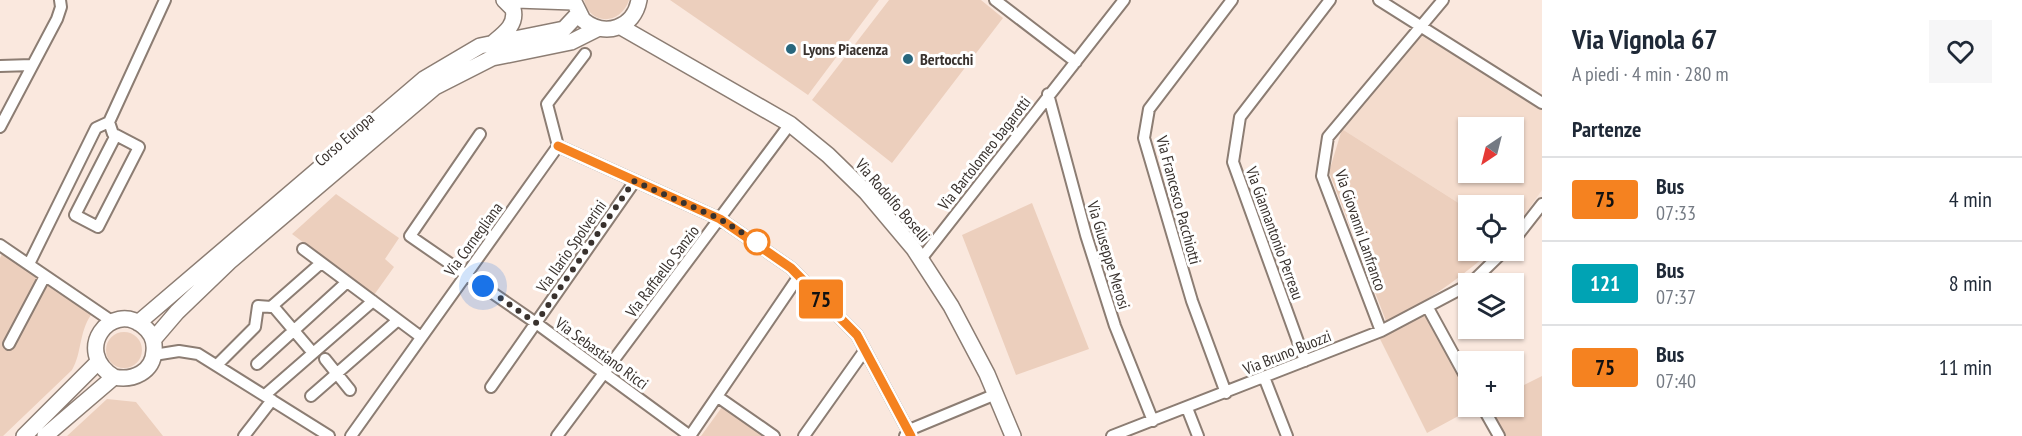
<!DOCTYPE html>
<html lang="it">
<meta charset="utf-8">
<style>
:root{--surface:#fff;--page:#f6f6f7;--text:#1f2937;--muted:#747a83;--line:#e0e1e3}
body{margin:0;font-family:"PT Sans Narrow",sans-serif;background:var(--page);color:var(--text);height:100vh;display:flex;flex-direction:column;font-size:22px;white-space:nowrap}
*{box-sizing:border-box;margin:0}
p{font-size:20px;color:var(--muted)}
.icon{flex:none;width:33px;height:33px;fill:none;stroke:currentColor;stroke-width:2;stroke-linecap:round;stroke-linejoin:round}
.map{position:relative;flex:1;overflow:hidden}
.sheet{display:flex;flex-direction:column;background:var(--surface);width:480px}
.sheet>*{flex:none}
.badge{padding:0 12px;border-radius:4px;font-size:21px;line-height:39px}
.needle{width:39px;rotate:215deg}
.tools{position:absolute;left:1458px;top:117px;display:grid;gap:12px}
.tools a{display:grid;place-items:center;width:66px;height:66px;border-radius:0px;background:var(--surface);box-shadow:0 2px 4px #0004;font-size:30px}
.you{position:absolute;width:30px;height:30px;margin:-15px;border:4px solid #fff;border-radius:50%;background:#1a73e8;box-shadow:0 0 0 9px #1a73e833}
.map>.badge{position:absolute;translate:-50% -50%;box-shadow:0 0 0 3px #fff}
h2{padding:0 30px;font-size:22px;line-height:54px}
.round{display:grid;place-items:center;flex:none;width:63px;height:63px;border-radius:0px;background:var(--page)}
.head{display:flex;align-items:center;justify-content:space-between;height:102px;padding:0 30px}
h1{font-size:28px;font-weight:700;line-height:45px}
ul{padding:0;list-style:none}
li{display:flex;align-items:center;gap:18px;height:84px;padding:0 30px;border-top:2px solid var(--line)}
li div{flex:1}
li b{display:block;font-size:22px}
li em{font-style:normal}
li .badge{min-width:66px;font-weight:700;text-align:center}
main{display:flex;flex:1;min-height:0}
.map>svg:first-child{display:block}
</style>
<main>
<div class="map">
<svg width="1542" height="436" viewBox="0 0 1542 436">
<rect width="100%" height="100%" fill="#fae8de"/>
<path fill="#f4dccd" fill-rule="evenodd" d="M1419 34 1542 109V190L1514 230V206H1468V209L1342 129ZM1468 128H1514V172H1468Z"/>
<path fill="#eccfbd" d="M584 0H629C621 25 590 26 584 0Z
M670 0H879L808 95Z
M889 0H981L1003 18 892 163 812 100Z
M1342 129 1468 209V250L1491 251C1460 278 1425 304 1386 321L1329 172Z
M336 194 399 238 385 259 394 267 374 295 292 234Z
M1032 203 1089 349 1016 375 962 235Z
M3 252 91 315C79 332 82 353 72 370L3 436H0V258Z
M1426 314 1468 393V406L1475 407 1427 433 1379 337Z
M106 350a18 18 0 1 1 36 0a18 18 0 1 1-36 0Z
M1542 376V436H1504L1488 407 1514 406V390Z
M107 399 136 402 163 436H67Z
M722 407 763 436H701Z"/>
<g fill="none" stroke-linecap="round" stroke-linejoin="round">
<defs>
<path id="street" d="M995 0 1076 62
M1379 0 1542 103
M0 66 32 65
M1048 94 1086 235 1115 326 1153 421
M0 127 57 19 61 7 60 0
M480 134 410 236 536 323 690 436
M116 135 75 215 98 227 139 147 116 135 113 134 109 122 165 0
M558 146 720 219 791 268 857 335 911 436
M1514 240 1542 204
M0 245 113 322
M303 249 421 337
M921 259 1124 0
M29 264 96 128 109 122
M1470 284 1505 250
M273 306 313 353
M1428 308 1468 381
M1381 331 1322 176 1328 137 1443 0
M9 344 45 276
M154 355 179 351 198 354 329 436
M325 359 350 390
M1305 361 1233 162 1240 117 1330 0
M257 364 347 282
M217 365 255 327 258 306 271 307 321 263
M1264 377 1287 436
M491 387 635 181
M1226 393 1192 301 1144 138 1149 109 1232 0
M265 395 373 301
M311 396 398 320
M718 397 774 436
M1482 406 1499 436
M1187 408 1198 436
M244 436 272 400
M351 436 558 146 547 104 585 54
M557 436 790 124
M690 436 799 276
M804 436 865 350
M905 436 909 430 996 394
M1112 436 1381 331 1468 285"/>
<path id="secondary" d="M516 0 573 2
M573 0 583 20C605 38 634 28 639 0
M621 27 790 124 828 155 866 192 914 249 951 306 987 374 1013 436
M494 42C505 33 517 24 513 9L504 0
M138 323 424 79 480 46 564 29 578 14
M153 340 177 312 229 262 435 87 492 58 571 42 597 29
M24 436 98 362
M45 436 114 377C133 381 153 372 154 351 155 341 151 332 143 326 111 300 72 351 114 377"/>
</defs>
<use href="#street" stroke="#8c7d73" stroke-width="14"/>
<use href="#secondary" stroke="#8c7d73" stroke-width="18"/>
<use href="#street" stroke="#fff" stroke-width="10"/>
<use href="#secondary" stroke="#fff" stroke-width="15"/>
</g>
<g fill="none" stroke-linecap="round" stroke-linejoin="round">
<defs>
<path id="line" d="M558 146 720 219 791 268 857 335 911 436"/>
</defs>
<use href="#line" stroke="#fff" stroke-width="14"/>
<use href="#line" stroke="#f58220" stroke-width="9"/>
<path stroke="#39322e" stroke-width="6" stroke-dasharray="0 10.8" d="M483 286 536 323 634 181 720 219 757 242"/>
</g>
<g fill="#29677d" stroke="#fff" stroke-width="2">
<circle cx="791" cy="49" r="6"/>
<circle cx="908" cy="59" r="6"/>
</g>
<circle fill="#fff" stroke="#f58220" stroke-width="3" cx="757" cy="242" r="12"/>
<g text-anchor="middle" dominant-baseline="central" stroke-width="6" stroke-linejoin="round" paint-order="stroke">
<g font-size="16" font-weight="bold" fill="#39322e" stroke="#fff" text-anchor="start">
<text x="803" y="49">Lyons Piacenza</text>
<text x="920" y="59">Bertocchi</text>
</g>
<g font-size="16" fill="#39322e" stroke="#fff">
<text transform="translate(344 139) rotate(-41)">Corso Europa</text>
<text transform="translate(984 153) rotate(-52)">Via Bartolomeo bagarotti</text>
<text transform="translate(893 200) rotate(49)">Via Rodolfo Boselli</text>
<text transform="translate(1179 200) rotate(75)">Via Francesco Pacchiotti</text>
<text transform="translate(1361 230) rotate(71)">Via Giovanni Lanfranco</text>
<text transform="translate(1275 233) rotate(70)">Via Giannantonio Perreau</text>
<text transform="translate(473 239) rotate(-54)">Via Cornegliana</text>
<text transform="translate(571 246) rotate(-55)">Via Ilario Spolverini</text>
<text transform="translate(1109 255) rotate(73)">Via Giuseppe Merosi</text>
<text transform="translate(662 271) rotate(-53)">Via Raffaello Sanzio</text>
<text transform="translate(1287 352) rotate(-22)">Via Bruno Buozzi</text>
<text transform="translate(602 353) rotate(36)">Via Sebastiano Ricci</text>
</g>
</g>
</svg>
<div class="tools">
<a><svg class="needle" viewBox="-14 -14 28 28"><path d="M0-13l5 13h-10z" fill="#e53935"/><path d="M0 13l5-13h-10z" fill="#747a83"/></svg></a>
<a><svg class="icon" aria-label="locate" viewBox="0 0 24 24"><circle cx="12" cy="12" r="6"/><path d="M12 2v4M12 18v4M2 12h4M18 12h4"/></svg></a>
<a><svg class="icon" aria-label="layers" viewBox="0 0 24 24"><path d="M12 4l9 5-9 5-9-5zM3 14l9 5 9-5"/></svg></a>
<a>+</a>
</div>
<div class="you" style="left:483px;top:286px"></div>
<b class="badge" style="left:821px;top:299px;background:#f58220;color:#111">75</b>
</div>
<section class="sheet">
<div class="head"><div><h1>Via Vignola 67</h1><p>A piedi · 4 min · 280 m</p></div><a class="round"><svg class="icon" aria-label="heart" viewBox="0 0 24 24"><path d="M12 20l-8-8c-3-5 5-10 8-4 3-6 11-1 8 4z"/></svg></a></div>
<h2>Partenze</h2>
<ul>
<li><span class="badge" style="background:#f58220;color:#111">75</span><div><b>Bus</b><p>07:33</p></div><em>4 min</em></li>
<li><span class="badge" style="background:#00a3b4;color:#fff">121</span><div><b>Bus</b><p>07:37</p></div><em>8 min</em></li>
<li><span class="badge" style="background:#f58220;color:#111">75</span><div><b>Bus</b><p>07:40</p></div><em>11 min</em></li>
</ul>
</section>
</main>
